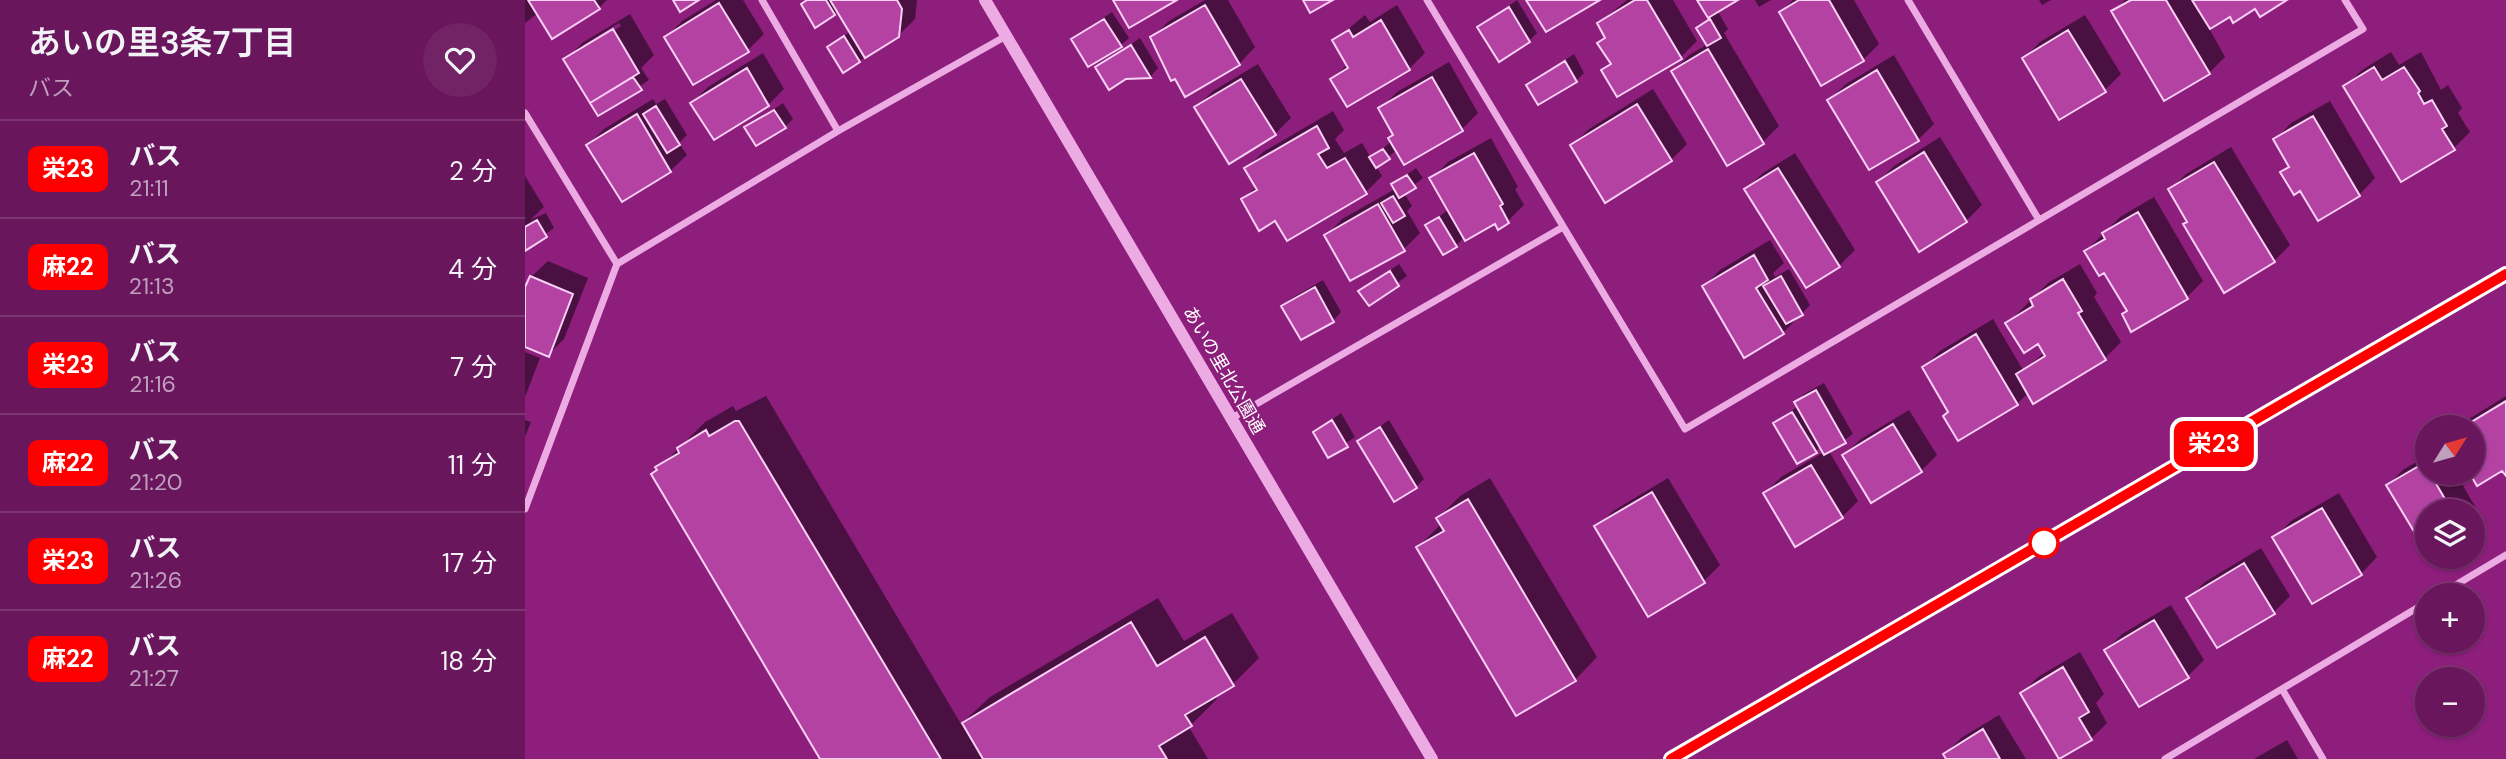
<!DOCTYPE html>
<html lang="ja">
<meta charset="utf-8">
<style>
:root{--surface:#6a165d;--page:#722366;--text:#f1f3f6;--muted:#be9fbc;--line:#7d3572}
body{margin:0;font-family:"DM Sans","Noto Sans JP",sans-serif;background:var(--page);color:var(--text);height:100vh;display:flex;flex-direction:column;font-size:26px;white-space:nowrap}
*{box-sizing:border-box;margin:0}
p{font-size:23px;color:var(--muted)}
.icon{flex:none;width:38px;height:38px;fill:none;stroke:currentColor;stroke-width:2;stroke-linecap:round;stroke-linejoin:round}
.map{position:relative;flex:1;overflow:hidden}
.sheet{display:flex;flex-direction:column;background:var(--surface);width:525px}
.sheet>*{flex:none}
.badge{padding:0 14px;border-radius:10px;font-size:24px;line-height:46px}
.needle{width:46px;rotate:53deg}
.controls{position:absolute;left:1890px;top:415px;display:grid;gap:14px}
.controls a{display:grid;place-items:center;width:70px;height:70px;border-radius:50%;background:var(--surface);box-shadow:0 2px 5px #0004,0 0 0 2px var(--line);font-size:35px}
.map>.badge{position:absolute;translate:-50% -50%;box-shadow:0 0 0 4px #fff}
.round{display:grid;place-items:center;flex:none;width:74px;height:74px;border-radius:37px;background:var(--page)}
.summary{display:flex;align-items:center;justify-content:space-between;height:119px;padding:0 28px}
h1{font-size:33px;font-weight:600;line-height:52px}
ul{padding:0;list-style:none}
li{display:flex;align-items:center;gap:21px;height:98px;padding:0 28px;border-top:2px solid var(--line)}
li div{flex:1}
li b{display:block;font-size:26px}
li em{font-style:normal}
li .badge{min-width:77px;font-weight:700;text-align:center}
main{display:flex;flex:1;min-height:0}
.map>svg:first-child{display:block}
</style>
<main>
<section class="sheet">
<div class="summary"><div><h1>あいの里3条7丁目</h1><p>バス</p></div><a class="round"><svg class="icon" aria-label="heart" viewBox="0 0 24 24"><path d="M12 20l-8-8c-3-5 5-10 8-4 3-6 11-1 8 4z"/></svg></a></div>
<ul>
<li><span class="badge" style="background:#f00;color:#fff">栄23</span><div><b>バス</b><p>21:11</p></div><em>2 分</em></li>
<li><span class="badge" style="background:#f00;color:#fff">麻22</span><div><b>バス</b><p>21:13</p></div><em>4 分</em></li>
<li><span class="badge" style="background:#f00;color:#fff">栄23</span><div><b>バス</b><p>21:16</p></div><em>7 分</em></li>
<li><span class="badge" style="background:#f00;color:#fff">麻22</span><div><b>バス</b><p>21:20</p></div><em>11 分</em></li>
<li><span class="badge" style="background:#f00;color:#fff">栄23</span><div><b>バス</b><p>21:26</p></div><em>17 分</em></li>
<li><span class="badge" style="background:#f00;color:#fff">麻22</span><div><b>バス</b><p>21:27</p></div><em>18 分</em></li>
</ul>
</section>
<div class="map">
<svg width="1981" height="759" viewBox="0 0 1981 759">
<rect width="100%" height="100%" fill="#8d1e7c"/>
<path fill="#0007" fill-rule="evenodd" d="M0 0H82L74 8 13 13 0 23Z
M191 0H218L239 34 223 50 141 37 157 21Z
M282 0H392L390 19 373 36 334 61 304 47 326 31 313 10 309 14Z
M680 0H703L730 47 714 64 627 37 644 21Z
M992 0 1012 33 1004 41 954 27Z
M1102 0H1148L1172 41 1156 57 1079 70 1087 62 1075 43 1081 36 1074 23Z
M1174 0H1209L1192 10 1203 29 1199 33 1254 126 1238 142 1148 72 1164 55 1183 44 1173 28 1185 18Z
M1230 0H1246L1234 7Z
M1268 0H1329L1354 44 1338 60 1256 12Z
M1514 0H1526L1517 5Z
M1600 0H1758L1706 15 1684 28 1700 57 1684 73 1588 12Z
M872 5 900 53 884 69 807 79 823 64 809 41 840 15 845 22Z
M587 12 604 38 595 46 548 39Z
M105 14 129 55 116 68 124 80 74 114 41 60 57 43ZM94 23 96 26 57 50V46Z
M1560 15 1596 74 1580 90 1499 58 1515 42Z
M615 38 633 68 626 76 601 78 572 68Z
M1866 52 1874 65 1896 52 1916 90 1923 85 1937 108 1933 113 1945 132 1928 149 1821 86 1837 70Z
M238 53 259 89 243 105 167 103 183 87Z
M1049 54 1059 73 1051 81 1003 85Z
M1369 55 1409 124 1393 140 1304 100 1321 84Z
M924 62 953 113 937 129 872 150 851 166 857 176 841 192 751 219 718 199 732 186 722 168 738 152 808 111 819 130 810 139 819 153 837 143 846 158 867 141 870 134 856 108 872 92Z
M733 64 766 118 750 134 672 107 688 91Z
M1128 89 1162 144 1146 160 1047 145 1064 129Z
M128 99 131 104 140 99 162 135 154 143 162 155 145 171 98 200 63 145 79 129Z
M1805 101 1850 178 1834 195 1776 189 1758 173 1765 165 1750 140 1766 123Z
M258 103 268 119 260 127H222Z
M1415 137 1457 205 1441 221 1353 182 1369 166Z
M966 138 993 187 990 189 999 205 983 221H970L940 237 931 245 902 226 924 209 907 179 923 162Z
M1706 147 1765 245 1749 261 1664 221 1645 190 1661 174Z
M1270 153 1330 250 1314 266 1221 189 1238 173Z
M891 168 898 178 879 193 887 206 882 211 895 233 879 249 801 236 817 219 870 189 868 185Z
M0 176 19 207 5 220 21 213 29 228 0 249Z
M1629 197 1678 281 1662 297 1604 310 1580 270 1561 251 1595 217Z
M1245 240 1259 263 1248 273 1250 277 1264 269 1285 305 1258 333 1179 286 1195 270Z
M23 261 63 278 39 339 23 355 0 345V292L6 277Z
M874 264 882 276 844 304 836 291Z
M1555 264 1572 293 1569 297 1596 342 1580 358 1509 401 1504 392 1492 404 1425 411 1399 367 1415 351 1468 319 1498 370 1520 352 1514 341 1483 323 1523 283Z
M798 280 816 312 808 321 758 306 767 298Z
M0 352 15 358 0 397Z
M1299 383 1328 434 1304 451 1333 501 1317 517 1240 493 1256 477 1299 452 1296 446 1291 451 1250 423 1273 406 1271 402 1279 394Z
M241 396 436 724 465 697 633 598 659 641 707 613 734 658 708 684 690 695 692 699 664 727 683 759H297L128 474 180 422 208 406 211 411Z
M1981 396V474L1978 468 1948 472V427H1931Z
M1384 410 1412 455 1396 471 1319 455 1336 439Z
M816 413 830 437 804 455 790 432Z
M0 420 6 422 0 437Z
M864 420 899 479 891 487 834 441Z
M1902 456V472H1930L1951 508 1948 511H1902V544L1899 546 1863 485 1879 469Z
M965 478 1072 657 1050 680 893 547 916 524 913 518 935 496Z
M1143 478 1195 565 1179 581 1124 614 1072 527 1088 511Z
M1814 493 1852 557 1836 574 1750 537 1766 521Z
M1736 548 1765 596 1749 612 1664 598 1680 582Z
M1646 605 1679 660 1663 676 1581 650 1597 634Z
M1555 652 1579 694 1571 703 1582 723 1566 739 1497 693 1513 677Z
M1474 715 1501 759H1423L1420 754 1436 738Z
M1762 740 1773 759H1729Z"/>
<path fill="#b342a3" stroke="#f9d1f4" stroke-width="2" d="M3 0H69L75 9 27 39Z
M148 0H174L155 12Z
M282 0H301L310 15 290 28 276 4Z
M305 0H372L377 9 374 37 340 58Z
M588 0H652L604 28Z
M778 0H808L785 13Z
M1001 0H1075L1021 32Z
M1110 0H1122L1157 59 1092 97 1076 70 1086 64 1072 43 1080 38 1072 23Z
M1172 0H1213L1183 18Z
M1274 0H1304L1339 61 1296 86 1254 12Z
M1606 0H1641L1685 74 1639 101 1586 11Z
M1667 0H1762L1735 17 1730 9 1708 23 1705 17 1685 29Z
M194 3 224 52 168 85 139 37Z
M680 5 715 65 660 97 650 79 646 81 625 37Z
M984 7 1005 42 974 62 952 27Z
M579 19 597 47 563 67 546 39Z
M1185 19 1196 38 1182 46 1171 28Z
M856 20 885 70 822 107 805 79 823 68 807 40 824 30 828 37Z
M88 29 114 73 65 103 38 59Z
M1543 30 1581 92 1534 120 1497 58Z
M319 36 335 62 318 73 302 47Z
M606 45 626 78 601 79 584 90 570 67Z
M1183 49 1239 144 1202 166 1146 71Z
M1040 61 1052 82 1013 105 1001 85Z
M1849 67 1857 80 1879 67 1895 91 1893 93 1899 104 1907 100 1922 126 1917 129 1930 150 1876 182 1818 86Z
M222 68 244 106 189 140 165 103Z
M1352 70 1394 141 1344 170 1302 100Z
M108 77 117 90 73 116 65 103Z
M907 77 938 131 879 165 863 138 868 135 853 108Z
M716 79 751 135 704 164 669 107Z
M1112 104 1147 161 1080 203 1045 145Z
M131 106 155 145 142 153 118 114Z
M249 110 261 128 231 146 219 127Z
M112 114 146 172 97 202 61 145Z
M1788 116 1835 196 1793 221 1775 191 1769 195 1755 172 1764 167 1748 139Z
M792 126 804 148 793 154 802 168 820 158 842 194 762 241 750 221 734 231 716 199 732 190 719 168Z
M858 149 865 159 851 168 844 157Z
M1399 152 1442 222 1394 252 1351 182Z
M949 153 978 204 975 206 984 223 973 230 970 224 940 241 904 178Z
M1689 162 1750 262 1699 293 1658 224 1662 222 1643 189Z
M1253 168 1315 267 1281 288 1219 189Z
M882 175 891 188 874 198 866 184Z
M868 196 880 216 868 223 856 203Z
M853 204 880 251 825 281 799 235Z
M1613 212 1663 299 1606 332 1597 314 1602 311 1579 273 1574 276 1559 251 1580 239 1577 233Z
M914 217 932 247 918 255 900 225Z
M12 220 22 237 0 251V227Z
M1229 255 1243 280 1231 288 1259 334 1219 358 1177 286Z
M865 271 874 286 844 306 833 291Z
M5 276 48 294 24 357 0 347V287Z
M1256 276 1278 315 1261 324 1238 286Z
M1538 279 1557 311 1553 313 1581 360 1508 404 1491 374 1520 356 1513 344 1499 353 1480 323 1508 306 1505 299Z
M790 287 809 322 776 340 756 306Z
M1451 334 1493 405 1433 441 1418 416 1423 412 1397 367Z
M1291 390 1321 443 1299 455 1269 402Z
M1981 401V476L1977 471 1952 486 1944 472H1948V427H1938Z
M1267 412 1292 453 1272 464 1248 423Z
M807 420 823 447 803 458 788 432Z
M210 421H214L416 759H295L126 474 132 470 130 467 154 453 152 448 181 430 184 436Z
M1368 424 1397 472 1346 503 1317 455Z
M855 427 892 488 869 502 832 441Z
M1899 463 1927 511H1902V546L1899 548 1861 485Z
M1286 465 1318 518 1270 547 1238 493Z
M1127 492 1180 583 1123 617 1069 526Z
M943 499 1051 681 991 716 891 547 919 531 911 518Z
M1797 508 1837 575 1787 604 1747 537Z
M1719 563 1750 614 1692 648 1661 598Z
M1629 620 1664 678 1614 707 1579 650Z
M606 622 632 666 680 637 709 686 660 715 667 726 634 746 642 759H458L437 723Z
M1538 667 1564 712 1554 718 1567 740 1534 759 1495 693Z
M1458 729 1475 759H1421L1418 754Z"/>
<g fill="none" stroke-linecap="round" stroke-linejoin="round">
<path stroke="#edabe4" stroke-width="7" d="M237 0 313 131
M902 0 1160 429 1838 29 1820 0
M1383 0 1514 220
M0 113 92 264 0 509
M92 264 313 131 481 36
M707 418 1038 227
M1914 595 1981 555
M1757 689 1798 759
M1640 759 1902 602"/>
<path stroke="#edabe4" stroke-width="12" d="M460 0 907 759
M1146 759 1981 274"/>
</g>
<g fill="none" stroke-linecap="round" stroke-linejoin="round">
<defs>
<path id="line" d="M1146 759 1981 274"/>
</defs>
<use href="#line" stroke="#fff" stroke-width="16"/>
<use href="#line" stroke="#f00" stroke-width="10"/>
</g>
<circle fill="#fff" stroke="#f00" stroke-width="3.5" cx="1519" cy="543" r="14"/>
<g text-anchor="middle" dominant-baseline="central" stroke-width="5" stroke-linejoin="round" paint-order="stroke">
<g font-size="18" fill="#fff" stroke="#8d1e7c">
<text transform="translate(699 370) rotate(60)">あいの里北公園通</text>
</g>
</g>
</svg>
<div class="controls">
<a><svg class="needle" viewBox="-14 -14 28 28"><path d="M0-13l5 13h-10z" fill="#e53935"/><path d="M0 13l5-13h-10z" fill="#be9fbc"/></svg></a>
<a><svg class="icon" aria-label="layers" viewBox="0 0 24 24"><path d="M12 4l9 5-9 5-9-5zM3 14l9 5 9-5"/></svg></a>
<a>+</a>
<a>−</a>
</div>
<b class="badge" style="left:1689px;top:444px;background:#f00;color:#fff">栄23</b>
</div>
</main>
